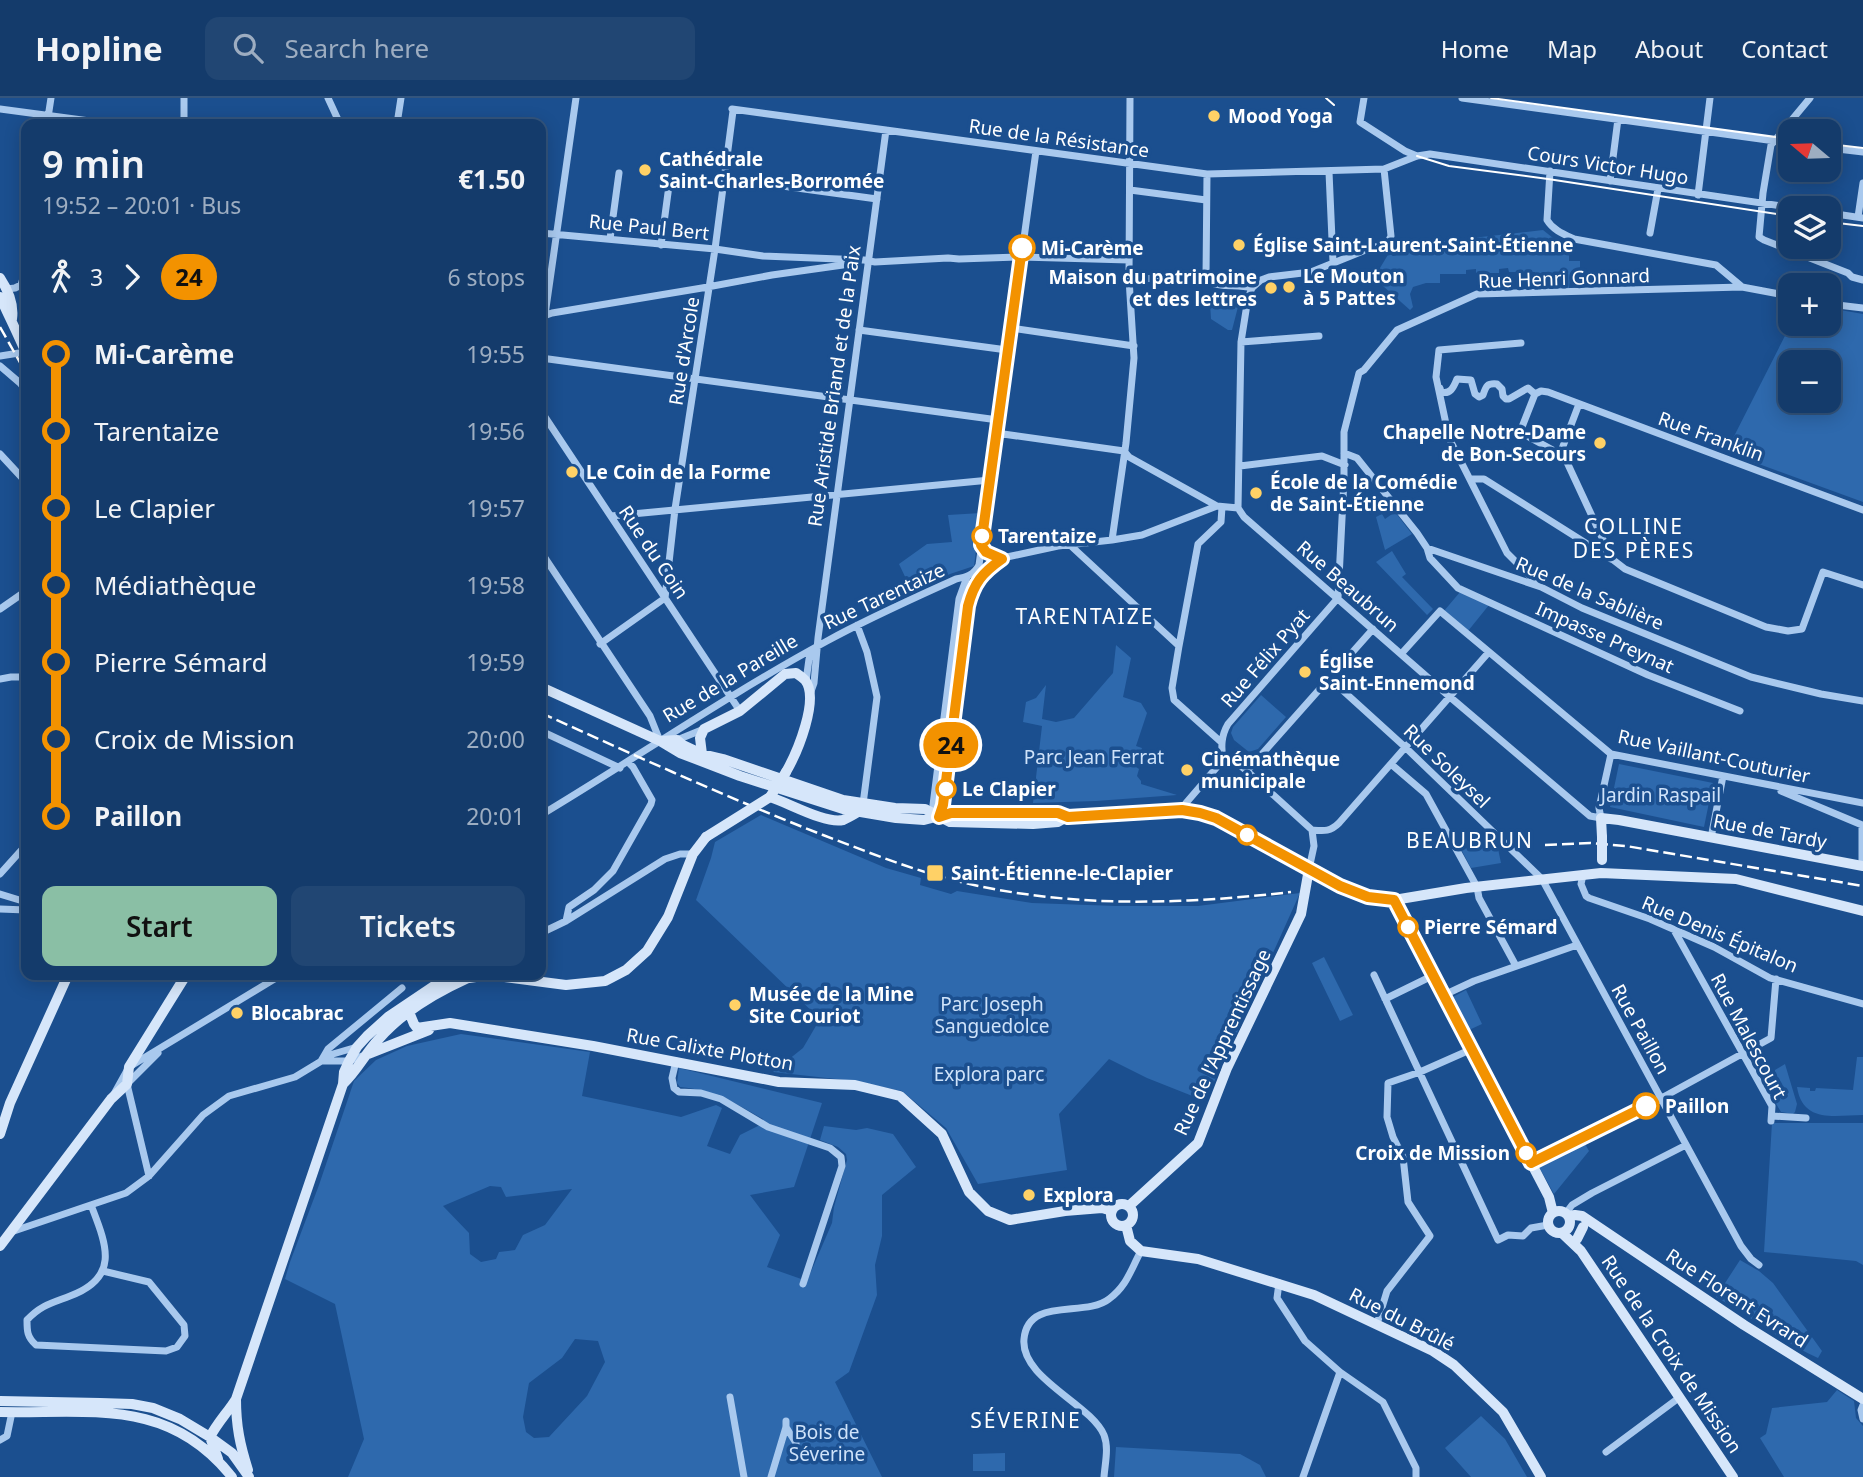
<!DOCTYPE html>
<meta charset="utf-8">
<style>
:root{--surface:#143b6b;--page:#214673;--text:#f1f3f6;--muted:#9dadc1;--line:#33557e;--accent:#8abfa5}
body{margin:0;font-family:"Noto Sans",sans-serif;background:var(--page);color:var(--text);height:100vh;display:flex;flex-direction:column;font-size:26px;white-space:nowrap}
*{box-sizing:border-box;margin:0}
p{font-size:23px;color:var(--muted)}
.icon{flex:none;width:38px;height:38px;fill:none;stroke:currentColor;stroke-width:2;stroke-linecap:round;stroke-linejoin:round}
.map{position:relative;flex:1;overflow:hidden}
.sheet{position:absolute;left:21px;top:21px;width:525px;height:861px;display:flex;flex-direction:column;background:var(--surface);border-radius:14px;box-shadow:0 4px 18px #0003,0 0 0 2px var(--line)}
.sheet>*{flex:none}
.badge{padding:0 14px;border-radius:23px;font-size:24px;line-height:46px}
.needle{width:46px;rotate:289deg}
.tools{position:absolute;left:1778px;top:21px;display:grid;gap:14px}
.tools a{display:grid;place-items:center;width:63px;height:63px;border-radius:14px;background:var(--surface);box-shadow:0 4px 18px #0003,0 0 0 2px var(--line);font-size:35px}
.map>.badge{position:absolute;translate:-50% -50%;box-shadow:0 0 0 4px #fff}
.legs{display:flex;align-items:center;gap:10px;height:77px;padding:0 21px;font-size:23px}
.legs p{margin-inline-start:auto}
.headline{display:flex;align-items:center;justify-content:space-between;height:119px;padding:0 21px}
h1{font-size:38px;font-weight:600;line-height:52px}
.primary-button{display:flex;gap:14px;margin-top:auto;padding:14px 21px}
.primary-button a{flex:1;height:80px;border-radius:14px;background:var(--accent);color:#111;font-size:28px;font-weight:600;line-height:80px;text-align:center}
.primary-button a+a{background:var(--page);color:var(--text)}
ul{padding:0 21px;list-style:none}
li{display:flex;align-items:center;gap:24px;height:77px;font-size:26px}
li i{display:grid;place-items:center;width:10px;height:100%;margin:0 9px;background:currentColor}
li i::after{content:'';width:18px;height:18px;margin:-9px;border:5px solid;border-radius:50%;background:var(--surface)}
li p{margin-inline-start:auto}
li:first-child i{background:linear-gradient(#0000 50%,currentColor 0)}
li:last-child i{background:linear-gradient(currentColor 50%,#0000 0)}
header{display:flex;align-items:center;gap:42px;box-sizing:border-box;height:98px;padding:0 35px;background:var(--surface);border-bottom:2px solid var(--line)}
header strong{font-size:33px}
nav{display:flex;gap:38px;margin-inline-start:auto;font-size:24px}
.search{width:490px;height:63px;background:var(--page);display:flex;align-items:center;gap:18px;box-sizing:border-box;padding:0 24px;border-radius:14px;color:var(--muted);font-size:26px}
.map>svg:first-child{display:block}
</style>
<header>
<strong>Hopline</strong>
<div class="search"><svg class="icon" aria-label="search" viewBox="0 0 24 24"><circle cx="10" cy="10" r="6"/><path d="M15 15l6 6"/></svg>Search here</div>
<nav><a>Home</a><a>Map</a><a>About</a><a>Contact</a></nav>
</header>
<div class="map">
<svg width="1863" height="1379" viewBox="0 0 1863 1379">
<rect width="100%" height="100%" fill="#1b4f8f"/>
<path fill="#2e69ad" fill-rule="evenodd" d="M1543 132 1563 148H1569V163H1580V178H1570L1569 190 1536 191 1535 174H1509L1508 170 1499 171V175H1476V171L1466 172V176H1440V185H1426L1413 189 1410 196 1413 209 1410 212 1374 180 1389 155 1393 158 1407 155 1418 146Z
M1210 205H1239L1232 232H1228L1211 221Z
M1829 210 1863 216V404L1726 354 1791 226H1829ZM1829 264V303H1790V264Z
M1395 414 1412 436 1385 452 1376 419 1382 416 1385 421Z
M981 415 974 468 950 476 910 495 909 487 899 466 927 446 952 444 948 417Z
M1392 453 1406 476 1402 479 1433 511 1427 517 1376 464Z
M1460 494 1489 507 1468 533 1444 513Z
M1116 547 1131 560 1123 599 1141 605 1147 615 1136 648 1142 650 1136 669 1139 671 1137 678 1141 683V686L1177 697 1096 703 1033 705 1042 628 1023 624 1026 604 1036 600 1046 587 1042 621 1056 624 1074 620 1113 575Z
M1261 597 1286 619 1258 651 1249 654 1234 642 1231 635 1233 629Z
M1619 666 1713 685 1704 729 1610 709Z
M761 717 886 770 921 780 920 787 951 796 957 793 1032 805 1116 808H1198L1300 795 1230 950 1216 956 1213 961 1220 971 1205 1003 1147 980 1109 961 1059 1016 1067 1072 978 1086 946 1030 902 993 854 983 773 974 803 950 820 921 696 802 711 760 715 744Z
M1497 746 1501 765 1471 770 1461 751Z
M1324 859 1353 917 1340 923 1312 865Z
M1466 892 1482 926 1469 932 1451 900Z
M461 936 590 954 582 998 681 1019 716 1007 722 1010 707 1048 730 1056 740 1037 760 1027 763 1021C731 1003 718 993 680 989L677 985 679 970 822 1005 794 1089 750 1097 780 1137 767 1169 807 1183 832 1125 834 1109 847 1062 846 1056 838 1049 820 1042 824 1028 856 1032 867 1030 893 1036 916 1069 882 1097V1138L875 1167 877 1197 849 1274 835 1284 882 1379H348L364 1341 335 1206 285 1181 290 1164 319 1087 354 983 376 962 407 948ZM490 1088 501 1089 506 1099 572 1091 545 1127 523 1137 515 1152 499 1154 496 1161 481 1164 470 1156 469 1135 443 1108ZM575 1241 598 1243 605 1264 587 1298 549 1339 534 1340 526 1334 523 1319 529 1285 562 1260Z
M1857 959H1863V1017C1835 1017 1803 1026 1797 989L1810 990V993H1815L1816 990 1853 992Z
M1785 966 1797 1006 1795 1014 1793 1016 1781 1014 1770 996 1779 994 1777 990 1774 991 1775 972Z
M1772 1025H1863V1167L1856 1163 1764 1154Z
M1584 1044 1589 1053 1554 1096 1538 1067Z
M1740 1162 1759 1173 1773 1185 1822 1253 1818 1260C1780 1243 1751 1218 1716 1199Z
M1837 1292 1854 1303 1856 1320 1863 1328V1379H1784L1760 1340 1766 1336 1772 1310 1827 1304Z
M1481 1318 1505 1341 1527 1379H1471L1445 1350Z
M1116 1349 1240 1356 1260 1367 1266 1379H1114Z
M1005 1355V1373H973V1356Z"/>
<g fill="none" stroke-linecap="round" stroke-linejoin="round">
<path stroke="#a9c9ee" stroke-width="7" d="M184 0V26
M328 0 340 26
M1364 0 1360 24 1405 53 1417 58
M1462 0 1790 45
M1810 0 1771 47 1763 95 1759 139 1764 142 1848 175 1852 179 1863 182
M0 11 112 26
M47 26 51 0
M397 26 401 0
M1829 50 1863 54
M1550 73 1547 122C1553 132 1563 136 1574 141L1716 167 1741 188
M1329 74 1333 164
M724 80 877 101
M1610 83 1618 21
M1130 92 1206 102
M1698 97 1710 0
M1829 115 1863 120
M1858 119 1863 85
M541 135 715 151 763 158 864 162 875 164 948 160 959 161 1021 159 1129 162
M1650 135 1658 91
M610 141 619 75
M661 147 670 80
M1206 179 1207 76
M1206 179 1208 184C1222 190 1237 186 1252 190
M1129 181 1206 179
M7 191 15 190 21 187 26 170
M1829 206 1863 210
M541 219 552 215 702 190 772 177 857 165
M1011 230 1134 248
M859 232 1007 252
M1241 244 1319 238
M541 245 576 0
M1521 245 1439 252 1436 279 1449 340 1507 455 1538 486
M0 258 19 255H26
M541 260 998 322
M0 268 20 285 26 293
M1440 290 1441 294C1451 297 1454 288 1457 281L1471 282 1475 296 1479 299 1483 297C1486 288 1487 285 1497 286L1502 291 1503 298 1506 301H1509L1528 290 1535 296
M541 313 740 613
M996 335 1124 353
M1124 353 1129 359 1217 408
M1344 355 1357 360 1417 435 1427 450 1430 460 1458 490 1648 577 1740 613
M0 356 26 384
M1560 356 1579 306
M1240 368 1322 358 1345 367
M1470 381H1484L1611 461
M1238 410 1244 419 1450 599 1590 718 1601 720 1599 710 1611 656
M1238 410 1241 244 1248 200 1252 190 1261 182 1269 179 1311 174 1368 151 1387 146 1391 138 1384 71
M1863 412 1548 294 1541 293 1535 296 1520 334 1560 356 1565 360 1612 461 1625 471 1766 529 1788 533 1802 531 1823 474 1863 487
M611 418 990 382
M1112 442 1126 345 1134 260 1129 181 1130 0
M981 447 987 455 1002 461
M1070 447 1179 548 1172 590 1174 602 1221 644
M1427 450 1541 489 1582 510 1751 579 1821 596 1863 603
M541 454 650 618 660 643
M1338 500 1344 381V334L1359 275 1364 272 1397 232 1477 196 1742 189 1790 198
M0 511 26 493
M857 527 867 554 877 599 863 706
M600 546 665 500 675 411 715 151 733 13 732 11 1207 76 1384 71 1417 58 1430 56 1795 110
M1179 548 1198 446 1221 424 1222 409
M1402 555 1440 513 1611 656 1863 705
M1329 580 1405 649 1542 781 1741 1148 1751 1161 1759 1167
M0 581 11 579H26
M806 583 809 561 817 548
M810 596 814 585 818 540 886 32
M541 633 620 670
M677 642 704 631
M1223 662C1221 649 1221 638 1228 626L1338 500
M1223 662 1238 666 1247 673 1312 732 1314 748 1309 771
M1391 666 1426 696 1477 789 1479 800 1516 868
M1247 673 1373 531
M1781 693 1862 727V768
M1182 712 1186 705 1223 662
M541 717C636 660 729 596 827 543 869 520 912 501 956 481 966 479 974 477 979 467L1036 53
M939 718 933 707 959 501 967 479
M939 719 943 707 968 508C973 487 985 466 1007 459L1058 448 1112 442 1142 437 1217 408 1238 410
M1312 732C1324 733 1330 734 1339 725L1488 555
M1711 740 1723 678
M0 776 26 747
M1583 777 1581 786 1586 798 1589 800 1650 821 1714 849 1770 880 1863 906
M0 796 26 804
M0 811 26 812
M566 823 569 809 594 792 613 773 651 706 652 702 633 669 628 664
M1674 832 1772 1008 1771 1023
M541 835 566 823 665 761 680 756H693
M1374 877 1498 1142 1508 1137 1523 1138 1531 1130 1548 1127
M1444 897 1474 883 1577 847
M1385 901 1434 877
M321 963 328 951 402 890
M322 963H349L365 957
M676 963 672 980 674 990 679 994 701 995 721 1001 768 1029 830 1050 841 1059 842 1068 803 1186
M114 996 129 969 281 877
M1772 1018 1806 1020
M1531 1065 1656 1003 1771 940 1776 881
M149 1078 127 986 158 955
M91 1107C106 1146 121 1179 70 1198 52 1205 41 1207 27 1222 27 1233 27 1239 36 1247L166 1253 177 1249 185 1238 184 1227 149 1184 103 1173
M1566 1115 1572 1107 1592 1095 1686 1047
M11 1134 126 1095 149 1078 203 1017 229 998 295 979 333 956 357 949
M1279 1185 1277 1200 1305 1243 1340 1274 1383 1304 1416 1370V1379
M1377 1226 1387 1193 1430 1138 1408 1104 1403 1059 1393 1039 1387 1019 1388 985 1420 974 1472 951
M730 1299 744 1379
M1863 1307 1861 1312 1863 1321
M786 1329 796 1345
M0 1342 7 1338 12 1314
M1606 1354 1680 1299
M771 1379 786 1329V1323
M1104 1379C1105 1365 1109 1350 1104 1337 1091 1306 1020 1280 1024 1241 1028 1198 1085 1220 1109 1201 1127 1188 1131 1171 1141 1153
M1303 1379 1340 1274"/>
<path stroke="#d6e6fa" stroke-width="10" d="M0 180C8 192 14 207 12 221
M0 199C9 218 18 236 26 255
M541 589 660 643 680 655 740 678 843 711 896 720 924 722 951 715H1058L1067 719
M660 643 677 642 683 647 702 656 723 661 843 702 895 710 925 711 950 724 1033 726 1058 724 1067 719 1182 712 1201 715 1216 720 1340 788 1368 799 1394 802 1466 790 1601 775 1736 781 1863 813
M702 656 700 640 704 631 740 613 785 576 796 575C799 577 802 579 805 582 820 601 797 655 786 674
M770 699C789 705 825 726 843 722 848 720 853 717 858 714
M1602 739 1601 720 1619 722 1863 768
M1394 802 1549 1099 1553 1115
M409 914 414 926 417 930 450 925 593 948 779 984 855 987 900 998 942 1036 969 1094 988 1113 1010 1122 1065 1113 1102 1110 1112 1113
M368 956 429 932
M343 986C357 973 365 956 378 942 402 914 435 895 468 880
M0 1036 10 1005 68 877
M1111 1117a11 11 0 1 1 22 0a11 11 0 1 1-22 0Z
M1129 1108 1198 1045 1227 970 1301 816 1309 771
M1548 1124a11 11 0 1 1 22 0a11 11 0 1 1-22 0Z
M1569 1118 1575 1117 1582 1118 1744 1227 1863 1301
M1126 1127 1130 1143 1141 1153 1198 1161 1314 1197 1433 1253 1454 1267 1503 1314 1541 1379
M1562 1135 1581 1153 1733 1379
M1577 1141 1583 1129
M0 1148 111 1001 127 986 129 969 186 877
M236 1301C236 1328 240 1347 248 1372
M0 1303 100 1305 132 1306 153 1310 180 1321 210 1339 232 1355 249 1379
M0 1314C90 1316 169 1299 232 1379
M218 1361 210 1339C217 1325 228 1314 236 1301L343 986 344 974 349 963 357 949 367 938 388 919 440 884 455 878 469 880 489 877 566 887 605 883 626 872 647 853 668 819 693 756 706 739"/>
<path stroke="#fff" stroke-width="2" d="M1326 0 1334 7
M1491 0 1790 41
M1829 46 1863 50
M1417 58 1449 68 1548 81 1790 118
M1829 124 1863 128"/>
<path stroke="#fff" stroke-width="2.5" stroke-dasharray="12 5" stroke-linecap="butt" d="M0 229 26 275
M541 615C634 657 728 700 823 737 873 756 922 776 974 787 1079 810 1186 806 1291 794
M1545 747 1590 745 1626 748 1863 788"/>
<path stroke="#d6e6fa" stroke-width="10" d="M706 739 770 699 786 674
M1602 762V739"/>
</g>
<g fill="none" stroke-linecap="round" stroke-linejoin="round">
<defs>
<path id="line-1" d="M1022 150 981 447 986 454 1002 461C982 475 974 485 968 508L943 707 939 719 951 715H1058L1068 719 1182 712 1200 715 1216 720 1340 788 1368 799 1394 802 1531 1065 1646 1008"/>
</defs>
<use href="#line-1" stroke="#fff" stroke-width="16"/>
<use href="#line-1" stroke="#f39200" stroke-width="10"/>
</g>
<g fill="#ffd166" stroke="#1b4f8f" stroke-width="2.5">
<circle cx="1214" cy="18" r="7"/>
<circle cx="645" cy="72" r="7"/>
<circle cx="1239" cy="147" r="7"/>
<circle cx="1289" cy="189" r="7"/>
<circle cx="1271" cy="190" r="7"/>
<circle cx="1600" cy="345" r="7"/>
<circle cx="572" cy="374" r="7"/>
<circle cx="1256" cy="395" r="7"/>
<circle cx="1305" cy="574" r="7"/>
<circle cx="1187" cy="672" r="7"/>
<rect x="926" y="766" width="18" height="18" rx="3.5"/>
<circle cx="735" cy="907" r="7"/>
<circle cx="237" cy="915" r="7"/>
<circle cx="1029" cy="1097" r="7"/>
</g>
<g fill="#fff" stroke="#f39200" stroke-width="3.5">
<circle cx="1022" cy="150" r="12"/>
<circle cx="982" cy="438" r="9"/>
<circle cx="946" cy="691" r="9"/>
<circle cx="1247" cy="737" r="9"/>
<circle cx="1408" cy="829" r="9"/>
<circle cx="1646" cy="1008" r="12"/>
<circle cx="1526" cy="1055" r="9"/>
</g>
<g text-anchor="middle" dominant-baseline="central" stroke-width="7" stroke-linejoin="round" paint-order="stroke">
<g font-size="19" font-weight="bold" fill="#fff" stroke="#1b4f8f" text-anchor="start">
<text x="1228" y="18">Mood Yoga</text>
<text x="659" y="61">Cathédrale<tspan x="659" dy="22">Saint-Charles-Borromée</tspan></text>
<text x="1253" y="147">Église Saint-Laurent-Saint-Étienne</text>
<text x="1303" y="178">Le Mouton<tspan x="1303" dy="22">à 5 Pattes</tspan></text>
<text x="1257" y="179" text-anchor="end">Maison du patrimoine<tspan x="1257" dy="22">et des lettres</tspan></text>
<text x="1586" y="334" text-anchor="end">Chapelle Notre-Dame<tspan x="1586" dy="22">de Bon-Secours</tspan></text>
<text x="586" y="374">Le Coin de la Forme</text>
<text x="1270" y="384">École de la Comédie<tspan x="1270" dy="22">de Saint-Étienne</tspan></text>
<text x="1319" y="563">Église<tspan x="1319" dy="22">Saint-Ennemond</tspan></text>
<text x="1201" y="661">Cinémathèque<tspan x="1201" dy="22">municipale</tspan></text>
<text x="951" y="775">Saint-Étienne-le-Clapier</text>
<text x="749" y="896">Musée de la Mine<tspan x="749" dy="22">Site Couriot</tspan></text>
<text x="251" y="915">Blocabrac</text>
<text x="1043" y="1097">Explora</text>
</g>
<g font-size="19" fill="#fff" stroke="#1b4f8f">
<text transform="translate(1059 40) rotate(8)">Rue de la Résistance</text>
<text transform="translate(1608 67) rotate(9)">Cours Victor Hugo</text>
<text transform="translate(649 129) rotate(6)">Rue Paul Bert</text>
<text transform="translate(1564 180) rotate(-2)">Rue Henri Gonnard</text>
<text transform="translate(684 253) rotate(-81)">Rue d'Arcole</text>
<text transform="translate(834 288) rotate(-82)">Rue Aristide Briand et de la Paix</text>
<text transform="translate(1711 338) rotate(20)">Rue Franklin</text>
<text transform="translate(654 454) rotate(56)">Rue du Coin</text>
<text transform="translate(1348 488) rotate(41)">Rue Beaubrun</text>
<text transform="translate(1590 495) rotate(23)">Rue de la Sablière</text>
<text transform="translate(884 498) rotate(-25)">Rue Tarentaize</text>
<text transform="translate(1605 539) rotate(24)">Impasse Preynat</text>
<text transform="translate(1265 560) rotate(-49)">Rue Félix Pyat</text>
<text transform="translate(730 580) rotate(-31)">Rue de la Pareille</text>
<text transform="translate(1714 658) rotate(12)">Rue Vaillant-Couturier</text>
<text transform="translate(1447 668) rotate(44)">Rue Soleysel</text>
<text transform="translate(1770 733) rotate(11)">Rue de Tardy</text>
<text transform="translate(1720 836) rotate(23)">Rue Denis Épitalon</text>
<text transform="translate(1641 931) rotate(61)">Rue Paillon</text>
<text transform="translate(1749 938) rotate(62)">Rue Malescourt</text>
<text transform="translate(1222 944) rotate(-65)">Rue de l'Apprentissage</text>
<text transform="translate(710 951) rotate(10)">Rue Calixte Plotton</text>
<text transform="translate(1737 1200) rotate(33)">Rue Florent Evrard</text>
<text transform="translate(1402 1221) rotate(27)">Rue du Brûlé</text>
<text transform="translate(1672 1256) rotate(56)">Rue de la Croix de Mission</text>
</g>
<g font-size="19" font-weight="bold" fill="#fff" stroke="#1b4f8f" text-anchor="start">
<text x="1041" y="150">Mi-Carème</text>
<text x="998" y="438">Tarentaize</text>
<text x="962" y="691">Le Clapier</text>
<text x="1424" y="829">Pierre Sémard</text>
<text x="1665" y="1008">Paillon</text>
<text x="1510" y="1055" text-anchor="end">Croix de Mission</text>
</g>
<g font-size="19" fill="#cfe3fa" stroke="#1b4f8f">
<text x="1094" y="659">Parc Jean Ferrat</text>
<text x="1661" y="697">Jardin Raspail</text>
<text x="992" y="906">Parc Joseph<tspan x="992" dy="22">Sanguedolce</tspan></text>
<text x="989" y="976">Explora parc</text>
<text x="827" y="1334">Bois de<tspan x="827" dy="22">Séverine</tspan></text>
</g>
<g font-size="21" letter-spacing="2" fill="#fff" stroke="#1b4f8f">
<text x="1634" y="428">COLLINE<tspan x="1634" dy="24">DES PÈRES</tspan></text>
<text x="1085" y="518">TARENTAIZE</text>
<text x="1470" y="742">BEAUBRUN</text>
<text x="1026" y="1322">SÉVERINE</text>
</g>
</g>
</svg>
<div class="tools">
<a><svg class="needle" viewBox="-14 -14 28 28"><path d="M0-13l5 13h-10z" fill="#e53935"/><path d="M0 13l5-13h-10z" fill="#9dadc1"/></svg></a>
<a><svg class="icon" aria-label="layers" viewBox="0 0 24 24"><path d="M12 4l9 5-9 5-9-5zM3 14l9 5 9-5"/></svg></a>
<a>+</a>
<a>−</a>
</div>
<b class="badge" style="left:951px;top:647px;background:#f39200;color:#111">24</b>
<section class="sheet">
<div class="headline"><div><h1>9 min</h1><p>19:52 – 20:01 · Bus</p></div><b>€1.50</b></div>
<div class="legs"><svg class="icon" aria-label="walk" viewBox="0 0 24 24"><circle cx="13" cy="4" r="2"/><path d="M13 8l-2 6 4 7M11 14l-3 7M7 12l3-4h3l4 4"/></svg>3<svg class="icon" aria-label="forward" viewBox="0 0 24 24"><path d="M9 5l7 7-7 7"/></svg><b class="badge" style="background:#f39200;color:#111">24</b><p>6 stops</p></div>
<ul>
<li><i style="color:#f39200"></i><b>Mi-Carème</b><p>19:55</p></li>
<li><i style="color:#f39200"></i><span>Tarentaize</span><p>19:56</p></li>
<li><i style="color:#f39200"></i><span>Le Clapier</span><p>19:57</p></li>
<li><i style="color:#f39200"></i><span>Médiathèque</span><p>19:58</p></li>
<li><i style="color:#f39200"></i><span>Pierre Sémard</span><p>19:59</p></li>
<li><i style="color:#f39200"></i><span>Croix de Mission</span><p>20:00</p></li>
<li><i style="color:#f39200"></i><b>Paillon</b><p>20:01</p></li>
</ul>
<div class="primary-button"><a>Start</a><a>Tickets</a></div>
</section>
</div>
